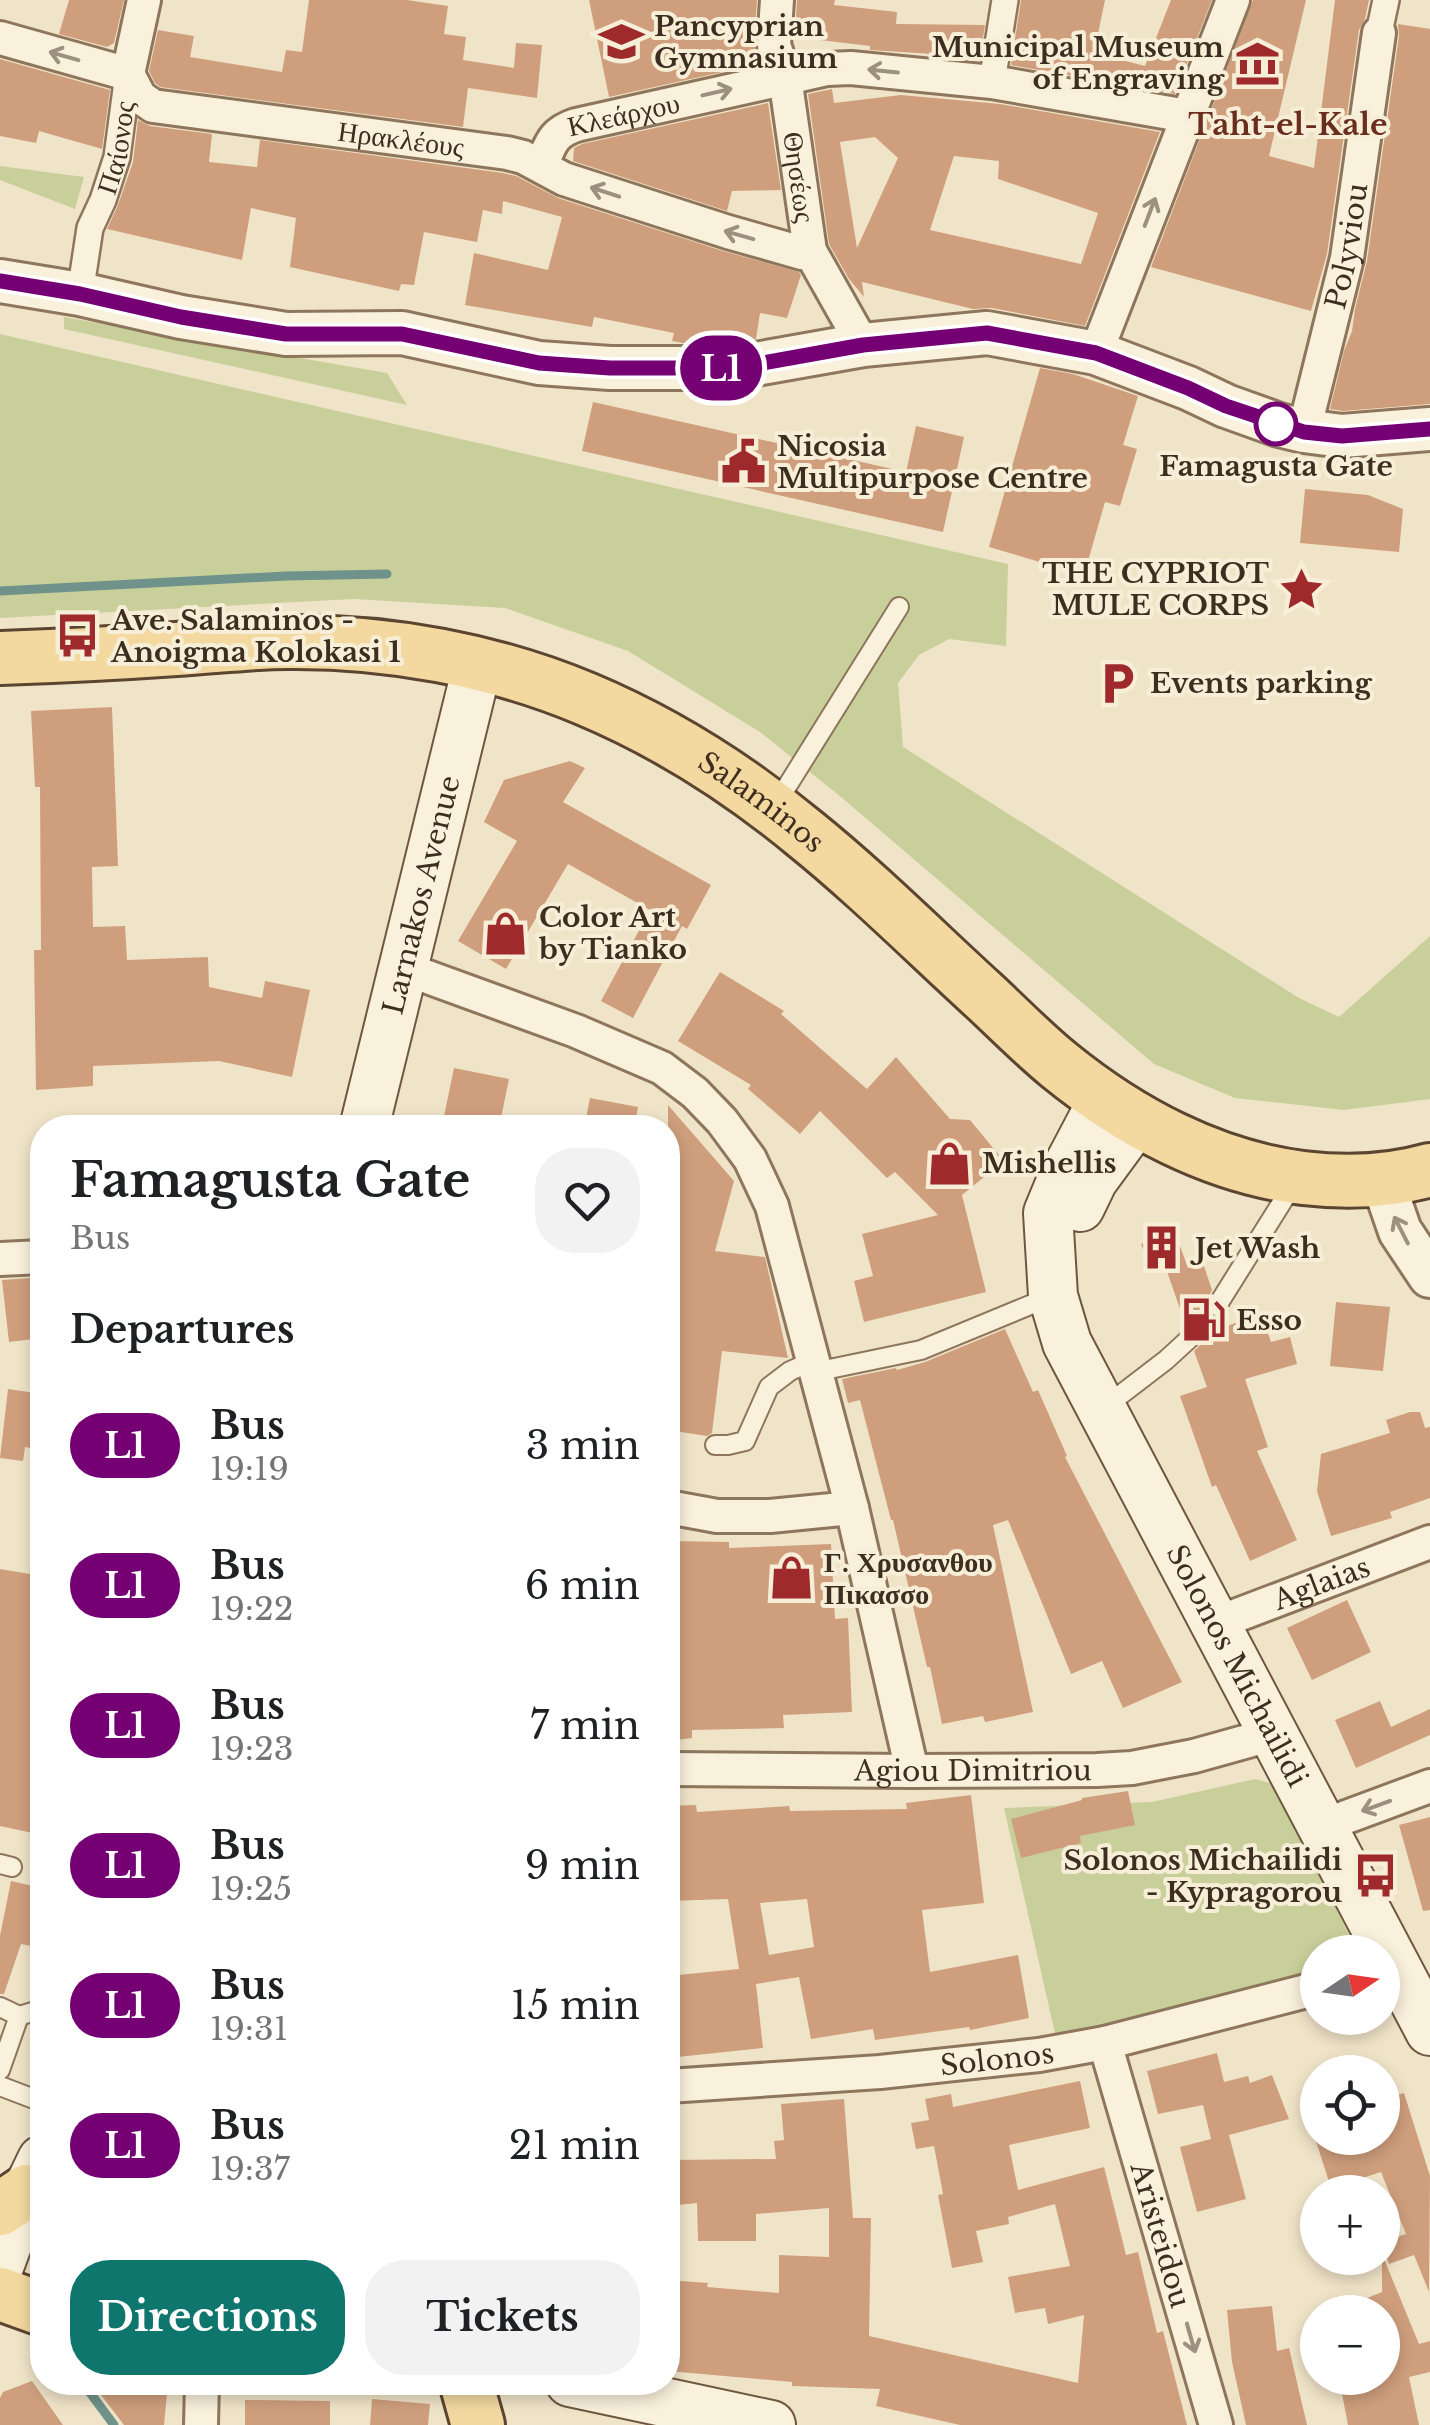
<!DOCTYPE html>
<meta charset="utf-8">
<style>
:root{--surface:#fff;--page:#f2f2f2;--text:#202124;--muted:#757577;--accent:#0f766e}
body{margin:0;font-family:"Libre Baskerville",serif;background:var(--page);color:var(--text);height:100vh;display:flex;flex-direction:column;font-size:38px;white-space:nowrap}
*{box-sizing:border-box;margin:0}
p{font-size:32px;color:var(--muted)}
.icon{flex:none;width:55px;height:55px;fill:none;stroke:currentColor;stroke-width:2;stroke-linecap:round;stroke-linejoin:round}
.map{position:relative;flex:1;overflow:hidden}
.side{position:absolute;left:30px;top:1115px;width:650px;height:1280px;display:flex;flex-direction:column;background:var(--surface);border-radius:40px;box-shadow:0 5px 15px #0003}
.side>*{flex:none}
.badge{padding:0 20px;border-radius:32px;font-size:35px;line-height:65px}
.needle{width:65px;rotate:77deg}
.controls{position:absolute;left:1300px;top:1935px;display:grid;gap:20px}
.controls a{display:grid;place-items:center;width:100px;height:100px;border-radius:50%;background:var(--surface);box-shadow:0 5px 15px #0003;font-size:50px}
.map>.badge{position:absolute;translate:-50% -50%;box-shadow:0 0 0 5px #fff}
h2{padding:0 40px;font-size:38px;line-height:90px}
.round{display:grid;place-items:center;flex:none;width:105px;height:105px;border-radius:40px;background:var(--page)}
.head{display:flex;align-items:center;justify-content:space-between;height:170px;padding:0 40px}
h1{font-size:48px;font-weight:800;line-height:75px}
.cta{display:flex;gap:20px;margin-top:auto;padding:20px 40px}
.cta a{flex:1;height:115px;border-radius:40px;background:var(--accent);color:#fff;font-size:40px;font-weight:800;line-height:115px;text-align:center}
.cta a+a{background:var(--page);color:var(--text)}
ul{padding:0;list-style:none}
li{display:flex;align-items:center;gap:30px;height:140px;padding:0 40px}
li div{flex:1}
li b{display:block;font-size:38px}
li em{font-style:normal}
li .badge{min-width:110px;font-weight:700;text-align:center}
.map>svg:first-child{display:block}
</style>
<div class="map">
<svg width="1430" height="2425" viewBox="0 0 1430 2425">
<rect width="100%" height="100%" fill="#f0e4c8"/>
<path fill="#c9cf9b" d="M0 166 84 177 75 209 0 180Z
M64 317 387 373 407 405 64 329Z
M0 334 1008 564 1006 646 949 639 919 655 898 683 903 747 1299 998 1339 1017 1430 936V1099L1344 1110 1235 1098 1154 1064 841 797 760 732 628 651 505 608 354 599 0 618Z
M1255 1779 1273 1784 1354 1945 1353 1952H1318L1317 1981 1058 2047 1004 1808 1152 1802Z"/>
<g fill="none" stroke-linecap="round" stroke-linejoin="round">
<path stroke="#6f938a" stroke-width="9" d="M0 591 286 576 387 574
M82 2382 114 2425"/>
</g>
<path fill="#cf9f7d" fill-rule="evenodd" d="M69 0H124L114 43 107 47 59 34Z
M309 0H407L448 6 444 34 466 37 463 60 514 68 516 43 542 45 537 98 468 88 463 127 160 87 155 83 149 71 158 30 194 36 190 57 282 72 286 50 302 52Z
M589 0H757L754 44 759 64 609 97Z
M797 0H835L834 5 897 12 896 24 985 25 980 57 870 50V46L795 37Z
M1021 0H1105L1094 53 1145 66 1171 0H1212L1175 94 1011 65Z
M1253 0H1306L1269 156 1314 168 1335 0H1369L1365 19 1359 30 1327 254 1311 311 1151 267Z
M1398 24 1430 29V404L1343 411 1330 409 1344 351 1352 331 1355 309 1367 261 1399 36Z
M0 59 110 90 102 149 39 131 36 143 0 136Z
M832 89 834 103 901 95 1000 104 1160 132 1085 326 992 308 973 309 862 282 864 297 849 279 829 244 808 94ZM875 137 898 158 857 248 840 142ZM954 156 999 161 998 179 1098 213 1081 264 930 230Z
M768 103 781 190 732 191 727 211 573 161 574 148 582 144Z
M138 120 150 126 212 134 209 162 257 167 260 140 503 173 516 176 558 198 723 251 799 272 801 275 787 318 760 313 756 339 731 343H683L672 341 674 333 594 317 592 327 465 305 474 253 548 270 562 217 503 201 502 214 483 210 477 242 424 232 414 285 401 284 399 291 290 267 296 218 251 208 242 260 107 229 118 205 133 162Z
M1040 368 1073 374 1138 396 1123 445 1137 449 1120 506 1105 502 1084 575 989 547Z
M593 402 906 472 916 426 964 437 943 532 582 451Z
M1305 489 1368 495 1403 509 1399 552 1300 543Z
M112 707 118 866 92 867 93 927 125 926 127 960 208 957 209 987 262 998 265 981 310 990 292 1077 219 1061 93 1066V1086L36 1090 34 950H41L40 787H35L31 711Z
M570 761 585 768 563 802 711 885 687 929 682 926 633 1018 601 1001 650 910 568 864 506 969 458 941 517 841 484 822 504 780Z
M720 972 784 1011 781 1014 867 1089 896 1057 950 1119 970 1120 999 1155 989 1173 962 1195 986 1292 864 1322 854 1281 873 1276 862 1234 938 1215 895 1172 887 1178 820 1111 800 1134 748 1089 751 1085 678 1041Z
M454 1068 509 1079 499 1128H461L463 1120 444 1116Z
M590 1098 638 1107 634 1128H584Z
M668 1105 734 1181 715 1251 765 1257 788 1358 722 1351 712 1433 707 1436 668 1430Z
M1172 1224 1188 1268 1203 1263 1212 1290 1205 1305 1207 1313 1211 1317 1221 1318 1224 1327 1261 1314 1271 1342 1290 1337 1297 1364 1245 1379 1268 1447 1257 1451 1297 1540 1250 1561 1216 1485 1212 1487 1180 1396 1207 1387 1194 1351 1202 1343V1334L1195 1326H1186L1163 1260 1149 1265 1141 1244 1156 1239 1153 1231Z
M42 1277V1338L9 1342 2 1280Z
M1336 1302 1390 1307 1383 1371 1330 1366Z
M1005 1329 1033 1392 1038 1390 1067 1456 1065 1457 1182 1682 1123 1708 1102 1661 1071 1674 1008 1520 993 1525 1033 1712 985 1722 983 1716 942 1724 930 1667H927L893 1520H891L860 1400 848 1403 842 1379 896 1368 897 1370 925 1362Z
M8 1389 42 1394V1450L25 1447 23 1461 0 1458Z
M1410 1412H1420L1425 1428 1430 1427V1498L1390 1512 1392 1518 1331 1536 1317 1491 1321 1454 1390 1433 1386 1420Z
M668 1541 729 1542V1548L831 1544 835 1619 848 1618 852 1712 783 1715 784 1728 692 1730V1738L668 1741Z
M0 1569 42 1576V1835L0 1826Z
M1347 1600 1371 1652 1312 1680 1287 1628Z
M1380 1701 1391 1727 1430 1709V1735L1356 1768 1335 1720Z
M1128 1791 1135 1825 1080 1836 1081 1843 1021 1858 1011 1819 1082 1800V1798Z
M971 1795 984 1903 922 1910 930 1972 1018 1955 1029 2018 970 2030 969 2027 875 2040 873 2029 811 2039 799 1977 756 1984 763 2048 668 2058V1976L739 1969 728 1899 668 1901V1806L696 1805 697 1812 789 1806 790 1811 907 1809 906 1803ZM807 1899 814 1947 769 1955 760 1903Z
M1430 1817V1910L1423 1911 1399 1825Z
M11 1881 42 1888V1948L21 1944 4 1994H0V1936Z
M1217 2053 1224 2082 1248 2076 1250 2083 1272 2075 1289 2119 1229 2135 1246 2199 1197 2212 1180 2147 1211 2139 1203 2105 1158 2114 1147 2071Z
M1080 2081 1090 2128 1009 2145 1018 2190 1104 2167 1126 2255 1138 2252 1157 2333 1163 2331 1187 2425H960L876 2406 880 2389 792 2386V2382L668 2371V2280L708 2283 707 2287 779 2293V2255L829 2257V2208L756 2214V2241H698L697 2203 668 2206V2160L776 2159 774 2141 784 2140 781 2104 844 2099 853 2218H871L869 2336 1078 2383 1084 2315 1048 2324 1045 2308 1015 2313 1008 2277 1070 2266 1055 2204 1008 2217 1009 2224 976 2231 983 2262 952 2268 938 2195 943 2194 934 2146 916 2149 911 2123 929 2120 925 2099 951 2094 953 2107Z
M1404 2093 1430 2176 1429 2292 1414 2255 1389 2264 1382 2242 1406 2234 1381 2172 1331 2188 1315 2138H1382V2100Z
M1382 2254 1419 2344 1430 2341V2372L1409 2377 1419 2425H1348L1339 2378H1382V2312L1335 2311 1382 2292Z
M1272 2306 1277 2351 1289 2348 1307 2425H1246L1232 2362 1227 2310Z
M32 2381 63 2425H0V2398L3 2392Z
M95 2387 167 2394 164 2425H124Z
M372 2399 430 2404 428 2425H370Z
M245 2400 330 2401V2425H245Z"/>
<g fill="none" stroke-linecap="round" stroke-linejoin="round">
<defs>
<path id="service" d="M776 804 899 607
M1217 1306 1294 1183
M815 1372 921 1350 1052 1296
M1106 1406 1166 1360 1190 1338
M715 1445H728L745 1441 769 1387 790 1371 813 1361
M0 1864 12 1867
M0 2007 19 2016 42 2009
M0 2070 19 2016
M0 2086 42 2102"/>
<g id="pedestrian">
<path d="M1379 33 1386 0"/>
<path d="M992 82 1005 0"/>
<path id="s1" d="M80 294 90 228 103 200 117 157 128 74"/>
</g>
<g id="minor">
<path id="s2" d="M777 0 774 45 785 77 810 251 863 345"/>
<path d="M0 38 128 74"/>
<path id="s3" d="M128 74 140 97 153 106 507 153 523 157 564 179 728 232 802 253 810 251"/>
<path d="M128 74 144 0"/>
<path id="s4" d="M541 166C551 144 552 133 576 125L827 69 851 68 992 82 1187 116"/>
<path d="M1096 353 1233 0"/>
<path id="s5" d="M1304 431 1347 258 1379 33"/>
<path d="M403 968 576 1031 662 1068 695 1093 722 1121 750 1159 772 1206 813 1361 852 1508 912 1771"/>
<path d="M0 1259 42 1257"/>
<path d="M668 1507 717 1516H770L852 1508"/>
<path id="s6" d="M1214 1624 1430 1542"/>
<path id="s7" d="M668 1769 912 1771 1097 1770 1132 1768 1194 1756 1273 1734"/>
<path d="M1322 1826 1430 1786"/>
<path id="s8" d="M1105 2043 1216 2425"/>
<path id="s9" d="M668 2086 880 2072 1039 2055 1105 2043 1318 1988"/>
<path d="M201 2425 202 2382"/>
</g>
<path id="tertiary" d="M0 281 80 294 181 317 286 334 402 333 539 363 610 368H733L863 345 987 333 1096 353 1188 388 1226 406 1279 425 1304 431 1342 436 1430 429
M1382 1179 1400 1231 1430 1276"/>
<g id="secondary">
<path id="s10" d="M1104 1098 1065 1172 1048 1213 1053 1296 1067 1343 1430 2031"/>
<path id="s11" d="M364 1128 478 663"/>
<path d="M1080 1207 1093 1180 1137 1120"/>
<path d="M0 2264 27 2191 42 2160"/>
<path d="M570 2382 771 2425"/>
</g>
<g id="primary">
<path id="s12" d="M0 658C59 656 118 653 176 649 213 647 251 642 288 642 389 641 493 660 586 699 667 733 736 777 804 833 866 883 923 940 982 994 1008 1018 1032 1043 1059 1065 1129 1122 1213 1167 1303 1178 1346 1183 1388 1182 1430 1170"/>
<path d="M0 2209 27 2191"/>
<path d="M0 2294 42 2309"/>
<path d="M466 2382 478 2425"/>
</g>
</defs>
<use href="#service" stroke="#8d765c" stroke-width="22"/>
<use href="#pedestrian" stroke="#8d765c" stroke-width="30"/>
<use href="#minor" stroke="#8d765c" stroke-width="38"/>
<use href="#tertiary" stroke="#8d765c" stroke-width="48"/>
<use href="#secondary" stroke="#6f573f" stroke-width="52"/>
<use href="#primary" stroke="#5b4430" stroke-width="58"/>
<use href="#service" stroke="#faf1dc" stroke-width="18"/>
<use href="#pedestrian" stroke="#faf1dc" stroke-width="25"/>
<use href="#minor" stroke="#faf1dc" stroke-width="32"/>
<use href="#tertiary" stroke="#faf1dc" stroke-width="42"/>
<use href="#secondary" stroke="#faf1dc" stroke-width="48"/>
<use href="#primary" stroke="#f3d9a0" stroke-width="52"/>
</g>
<defs><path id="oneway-shaft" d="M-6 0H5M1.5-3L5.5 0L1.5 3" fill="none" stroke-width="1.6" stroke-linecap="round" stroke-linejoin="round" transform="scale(2.5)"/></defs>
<g stroke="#9c907e">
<use href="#oneway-shaft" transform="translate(64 56) rotate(-164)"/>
<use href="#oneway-shaft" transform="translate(883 71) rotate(-174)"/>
<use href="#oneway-shaft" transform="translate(717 92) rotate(-13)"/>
<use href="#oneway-shaft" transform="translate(605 192) rotate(-162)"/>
<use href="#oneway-shaft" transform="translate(1150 212) rotate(-69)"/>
<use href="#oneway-shaft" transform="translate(739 235) rotate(-164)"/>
<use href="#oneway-shaft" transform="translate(1401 1230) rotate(-117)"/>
<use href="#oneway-shaft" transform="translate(1376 1806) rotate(160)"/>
<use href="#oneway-shaft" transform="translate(1191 2338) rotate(74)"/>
</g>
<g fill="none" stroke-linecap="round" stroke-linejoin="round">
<defs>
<path id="line" d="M0 281 80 294 181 317 286 334H402L539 363 610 368H734L863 345 987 333 1096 353 1188 388 1226 406 1304 432 1342 436 1430 429"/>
</defs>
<use href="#line" stroke="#fff" stroke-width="22"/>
<use href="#line" stroke="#740074" stroke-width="15"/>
</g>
<defs>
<symbol id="school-bare" viewBox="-9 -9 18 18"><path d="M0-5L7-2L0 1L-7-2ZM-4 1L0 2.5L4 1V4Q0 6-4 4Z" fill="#9e2a2b" stroke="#f7eed8" stroke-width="2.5" paint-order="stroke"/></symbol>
<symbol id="museum-bare" viewBox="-9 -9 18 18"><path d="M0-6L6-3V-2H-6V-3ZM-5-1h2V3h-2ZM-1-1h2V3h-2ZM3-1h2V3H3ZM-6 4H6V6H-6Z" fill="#9e2a2b" stroke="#f7eed8" stroke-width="2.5" paint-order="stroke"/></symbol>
<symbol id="civic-bare" viewBox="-9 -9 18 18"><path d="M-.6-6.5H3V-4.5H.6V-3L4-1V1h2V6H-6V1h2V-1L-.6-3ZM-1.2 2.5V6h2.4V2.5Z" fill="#9e2a2b" stroke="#f7eed8" stroke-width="2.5" paint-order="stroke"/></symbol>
<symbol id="sight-bare" viewBox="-9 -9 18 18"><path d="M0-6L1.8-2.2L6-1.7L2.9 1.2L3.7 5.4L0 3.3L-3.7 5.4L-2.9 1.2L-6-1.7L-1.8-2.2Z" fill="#9e2a2b" stroke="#f7eed8" stroke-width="2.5" paint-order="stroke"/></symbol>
<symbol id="bus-bare" viewBox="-9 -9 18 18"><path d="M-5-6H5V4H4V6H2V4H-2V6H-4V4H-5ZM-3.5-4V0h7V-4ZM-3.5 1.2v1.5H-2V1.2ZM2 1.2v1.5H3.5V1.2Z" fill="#9e2a2b" stroke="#f7eed8" stroke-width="2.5" paint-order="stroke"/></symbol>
<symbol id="parking-bare" viewBox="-9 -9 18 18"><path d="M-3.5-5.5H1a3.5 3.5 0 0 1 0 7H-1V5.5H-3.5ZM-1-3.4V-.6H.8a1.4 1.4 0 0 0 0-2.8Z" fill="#9e2a2b" stroke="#f7eed8" stroke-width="2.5" paint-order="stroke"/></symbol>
<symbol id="shop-bare" viewBox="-9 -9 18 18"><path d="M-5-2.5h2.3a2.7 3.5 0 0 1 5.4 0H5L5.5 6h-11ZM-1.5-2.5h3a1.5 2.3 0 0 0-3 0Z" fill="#9e2a2b" stroke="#f7eed8" stroke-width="2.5" paint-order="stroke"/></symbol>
<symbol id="building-bare" viewBox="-9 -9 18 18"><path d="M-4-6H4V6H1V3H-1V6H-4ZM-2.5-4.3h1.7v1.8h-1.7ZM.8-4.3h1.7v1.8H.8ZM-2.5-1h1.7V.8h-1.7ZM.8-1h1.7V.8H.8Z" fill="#9e2a2b" stroke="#f7eed8" stroke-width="2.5" paint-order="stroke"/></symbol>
<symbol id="fuel-bare" viewBox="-9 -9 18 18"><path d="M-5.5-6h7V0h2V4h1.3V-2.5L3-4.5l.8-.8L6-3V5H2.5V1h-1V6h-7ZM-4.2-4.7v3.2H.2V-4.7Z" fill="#9e2a2b" stroke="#f7eed8" stroke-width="2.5" paint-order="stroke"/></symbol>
</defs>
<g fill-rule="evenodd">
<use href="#school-bare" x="590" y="10" width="63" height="63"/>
<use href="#museum-bare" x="1226" y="32" width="63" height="63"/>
<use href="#civic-bare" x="712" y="430" width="63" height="63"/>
<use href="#sight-bare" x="1270" y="558" width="63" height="63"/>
<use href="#bus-bare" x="46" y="604" width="63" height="63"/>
<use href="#parking-bare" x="1086" y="652" width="63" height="63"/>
<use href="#shop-bare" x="474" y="902" width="63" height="63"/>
<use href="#shop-bare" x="918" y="1132" width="63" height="63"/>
<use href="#building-bare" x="1130" y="1216" width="63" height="63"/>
<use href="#fuel-bare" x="1172" y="1288" width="63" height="63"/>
<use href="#shop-bare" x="760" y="1546" width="63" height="63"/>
<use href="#bus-bare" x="1344" y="1844" width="63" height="63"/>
</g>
<circle fill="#fff" stroke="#740074" stroke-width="5" cx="1276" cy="424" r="20"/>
<g text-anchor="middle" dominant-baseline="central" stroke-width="8" stroke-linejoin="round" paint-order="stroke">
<g font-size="28" font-weight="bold" fill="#3d2e20" stroke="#f7eed8" text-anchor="start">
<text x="654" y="26">Pancyprian<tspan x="654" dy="32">Gymnasium</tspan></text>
<text x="1224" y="47" text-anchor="end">Municipal Museum<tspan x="1224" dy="32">of Engraving</tspan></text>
<text x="777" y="446">Nicosia<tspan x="777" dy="32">Multipurpose Centre</tspan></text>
<text x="1269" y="573" text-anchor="end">THE CYPRIOT<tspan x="1269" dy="32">MULE CORPS</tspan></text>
<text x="111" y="620">Ave. Salaminos -<tspan x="111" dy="32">Anoigma Kolokasi 1</tspan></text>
<text x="1150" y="683">Events parking</text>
<text x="539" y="917">Color Art<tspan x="539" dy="32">by Tianko</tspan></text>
<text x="982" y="1163">Mishellis</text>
<text x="1195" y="1248">Jet Wash</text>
<text x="1236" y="1320">Esso</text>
<text x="824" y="1562">Γ. Χρυσανθου<tspan x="824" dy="32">Πικασσο</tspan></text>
<text x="1342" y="1860" text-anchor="end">Solonos Michailidi<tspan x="1342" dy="32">- Kypragorou</tspan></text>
</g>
<g font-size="28" fill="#3d2e20" stroke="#f7eed8">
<text stroke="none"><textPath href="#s4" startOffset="105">Κλεάρχου</textPath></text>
<text stroke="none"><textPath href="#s3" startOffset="292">Ηρακλέους</textPath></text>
<text stroke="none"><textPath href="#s1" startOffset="152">Παίονος</textPath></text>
<text stroke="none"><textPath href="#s2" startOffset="180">Θησέως</textPath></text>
<text stroke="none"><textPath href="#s5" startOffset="190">Polyviou</textPath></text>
<text stroke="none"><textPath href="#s12" startOffset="798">Salaminos</textPath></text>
<text stroke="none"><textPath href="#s11" startOffset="240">Larnakos Avenue</textPath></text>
<text stroke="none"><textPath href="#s6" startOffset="115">Aglaias</textPath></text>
<text stroke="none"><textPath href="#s10" startOffset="625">Solonos Michailidi</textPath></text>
<text stroke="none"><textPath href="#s7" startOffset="305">Agiou Dimitriou</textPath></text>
<text stroke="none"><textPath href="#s9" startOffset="330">Solonos</textPath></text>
<text stroke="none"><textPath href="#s8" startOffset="200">Aristeidou</textPath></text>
</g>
<g font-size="28" font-weight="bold" fill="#3d2e20" stroke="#f7eed8">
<text x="1276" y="466">Famagusta Gate</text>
</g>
<g font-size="30" font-weight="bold" fill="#6b2e1e" stroke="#f7eed8">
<text x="1288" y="124">Taht-el-Kale</text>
</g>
</g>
</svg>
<div class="controls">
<a><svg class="needle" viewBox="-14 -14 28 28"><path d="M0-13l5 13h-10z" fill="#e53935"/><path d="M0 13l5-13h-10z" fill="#757577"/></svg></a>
<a><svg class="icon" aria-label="locate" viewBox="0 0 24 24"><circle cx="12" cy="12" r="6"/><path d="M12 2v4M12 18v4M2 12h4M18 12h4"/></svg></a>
<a>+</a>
<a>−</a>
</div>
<b class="badge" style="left:721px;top:368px;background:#740074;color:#fff">L1</b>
<section class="side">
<div class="head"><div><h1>Famagusta Gate</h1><p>Bus</p></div><a class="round"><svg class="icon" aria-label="heart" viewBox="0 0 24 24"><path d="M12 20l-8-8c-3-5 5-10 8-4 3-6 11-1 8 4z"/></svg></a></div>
<h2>Departures</h2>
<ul>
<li><span class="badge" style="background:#740074;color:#fff">L1</span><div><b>Bus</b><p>19:19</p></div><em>3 min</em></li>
<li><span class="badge" style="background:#740074;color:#fff">L1</span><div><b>Bus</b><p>19:22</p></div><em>6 min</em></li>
<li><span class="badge" style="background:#740074;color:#fff">L1</span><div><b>Bus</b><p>19:23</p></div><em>7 min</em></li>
<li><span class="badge" style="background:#740074;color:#fff">L1</span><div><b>Bus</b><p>19:25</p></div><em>9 min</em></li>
<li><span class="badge" style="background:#740074;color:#fff">L1</span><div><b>Bus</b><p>19:31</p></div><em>15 min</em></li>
<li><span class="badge" style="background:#740074;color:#fff">L1</span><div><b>Bus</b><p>19:37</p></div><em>21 min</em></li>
</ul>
<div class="cta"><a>Directions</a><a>Tickets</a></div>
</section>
</div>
